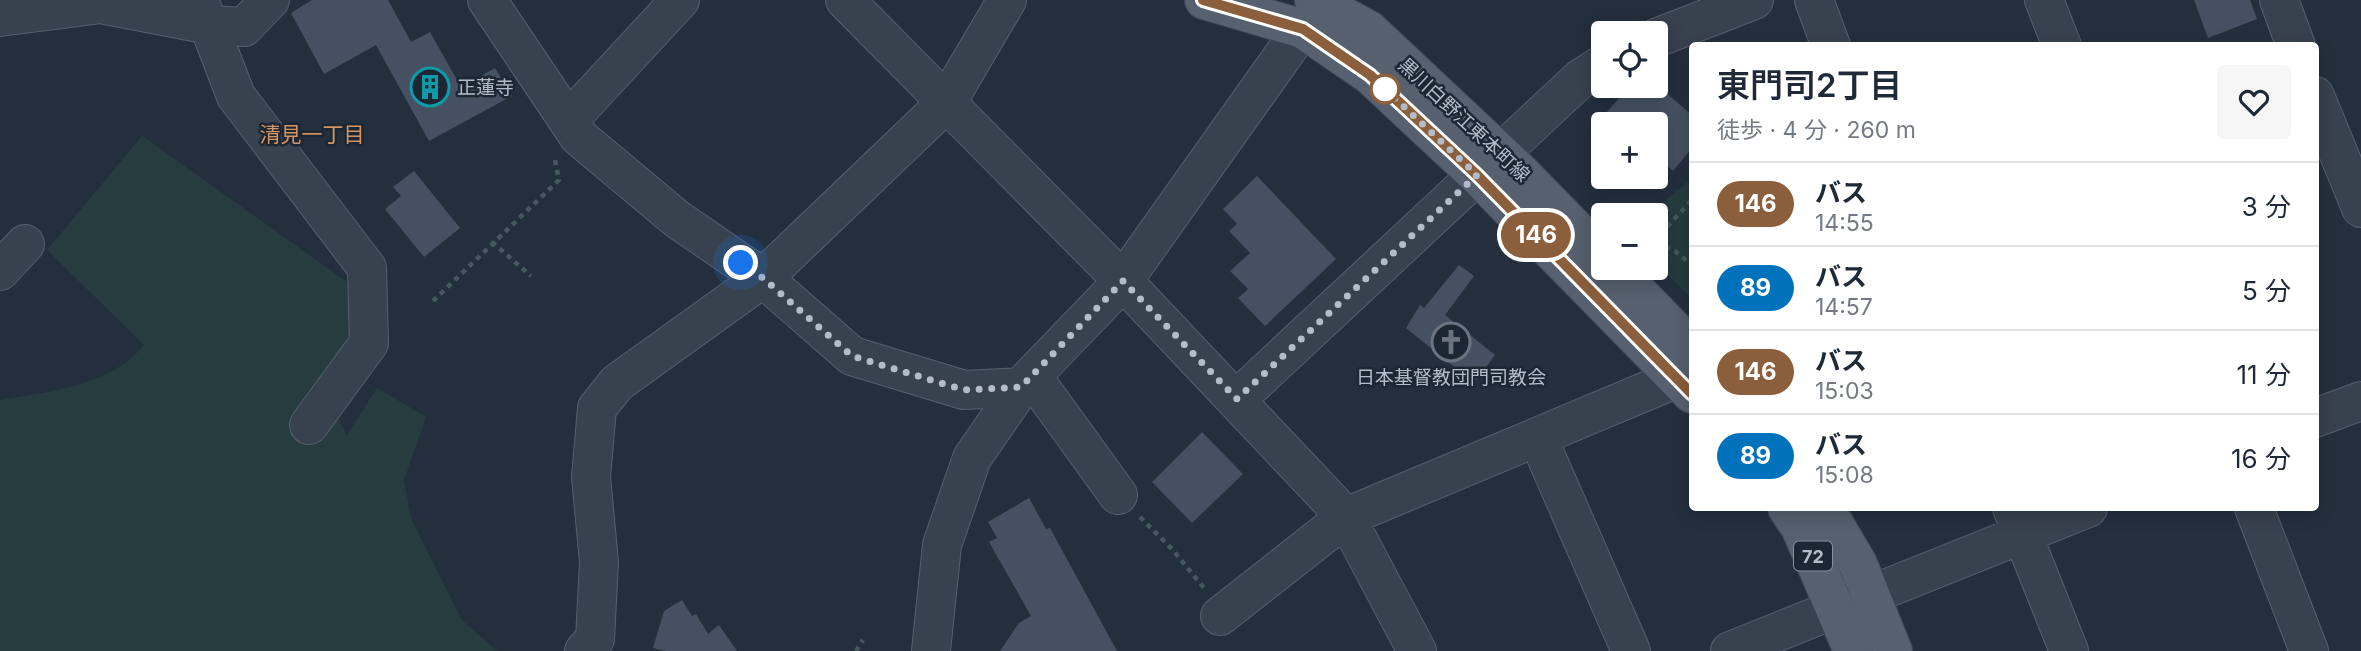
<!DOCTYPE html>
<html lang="ja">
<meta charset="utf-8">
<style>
:root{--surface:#fff;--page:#f6f6f7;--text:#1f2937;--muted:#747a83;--line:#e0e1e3}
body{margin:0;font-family:Inter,"Noto Sans JP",sans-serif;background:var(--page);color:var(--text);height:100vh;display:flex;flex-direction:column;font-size:26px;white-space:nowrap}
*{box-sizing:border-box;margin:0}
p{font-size:23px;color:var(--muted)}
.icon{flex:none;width:38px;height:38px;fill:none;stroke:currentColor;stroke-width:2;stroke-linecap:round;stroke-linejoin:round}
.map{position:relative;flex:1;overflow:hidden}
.side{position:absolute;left:1689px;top:42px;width:630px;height:469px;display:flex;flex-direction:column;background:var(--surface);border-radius:7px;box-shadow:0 4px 18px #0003}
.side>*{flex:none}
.badge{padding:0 14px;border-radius:23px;font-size:24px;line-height:46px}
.controls{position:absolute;left:1591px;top:21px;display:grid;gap:14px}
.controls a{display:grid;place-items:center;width:77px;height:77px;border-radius:7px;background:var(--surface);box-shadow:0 4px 18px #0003;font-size:35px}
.you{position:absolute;width:35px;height:35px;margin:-18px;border:5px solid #fff;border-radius:50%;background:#1a73e8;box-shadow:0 0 0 10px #1a73e833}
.map>.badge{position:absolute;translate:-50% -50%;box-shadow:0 0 0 4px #fff}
.round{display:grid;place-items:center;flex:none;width:74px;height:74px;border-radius:7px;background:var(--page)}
.headline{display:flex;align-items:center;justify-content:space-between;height:119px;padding:0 28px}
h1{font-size:33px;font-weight:600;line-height:52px}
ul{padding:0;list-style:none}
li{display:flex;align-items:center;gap:21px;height:84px;padding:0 28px;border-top:2px solid var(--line)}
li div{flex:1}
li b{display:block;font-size:26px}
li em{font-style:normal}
li .badge{min-width:77px;font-weight:700;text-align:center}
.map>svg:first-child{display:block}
</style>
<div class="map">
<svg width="2361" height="651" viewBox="0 0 2361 651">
<rect width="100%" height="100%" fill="#242f3e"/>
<path fill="#263c3f" d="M142 136 350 284 357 311 337 376 321 390 347 435 377 388 426 417 404 480 411 518 462 620 497 651H0V400C48 392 112 386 144 345L47 250Z
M1692 178V299L1656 263V215H1648Z"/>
<path fill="#455162" d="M312 0H388L411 42 430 32 461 87 495 68 512 96 429 141 376 45 324 74 291 13Z
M2194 0H2250L2257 19 2208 38Z
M1630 86H1658L1692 115V148L1673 171 1656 156V124H1619L1606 113Z
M414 171 460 228 424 257 385 209 401 196 393 187Z
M1257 176 1336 259 1265 326 1238 298 1248 289 1230 271 1250 253 1229 231 1237 224 1223 209Z
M1459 265 1474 276 1445 315 1495 355 1474 383 1406 328 1420 305 1424 308Z
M1202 432 1243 474 1192 523 1152 482Z
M1029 498 1046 529 1050 528 1117 651H1000L1019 623 1031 616 989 542 997 538 988 522Z
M682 600 692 616 696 614 708 634 719 625 737 651H666L653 648 664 611Z"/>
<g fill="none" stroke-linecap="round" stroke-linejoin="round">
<defs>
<path id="minor" d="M199 0 236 96 367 268 369 343 309 425
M487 0 579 137 677 219 763 278 852 356 964 390 1021 387
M845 0 1123 281 1346 517 1417 651
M1814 0 1831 46
M2044 0 2062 46
M2279 0 2296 46
M0 17 101 4 210 25 244 27 270 0
M1656 38 1754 0
M2315 96 2361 208
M568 121 680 0
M0 271 25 244
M1032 376 1118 495
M1237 399 1581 78 1603 64
M2315 418 2361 401
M1538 438 1631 651
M2012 508 2069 651
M2254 508 2309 651
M1220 616 1346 517 1692 372
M584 651 595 639 599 562 591 477 597 408 617 383 763 278 947 102 1007 0
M931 651 942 545 972 458 1021 387 1123 281 1321 2
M1730 651 2088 508"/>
<path id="major" d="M1204 0 1303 29 1370 75 1477 175 1692 394
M1314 0 1369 30 1516 168 1603 257
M1614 268 1692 348
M1787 508 1800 527 1853 651
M1825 508 1858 564 1893 651"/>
</defs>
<use href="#minor" stroke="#565f6c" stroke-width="40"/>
<use href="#major" stroke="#414a57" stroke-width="40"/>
<path stroke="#44595c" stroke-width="4.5" stroke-dasharray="5 5" stroke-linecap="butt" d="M492 242 531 276
M1656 243 1675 251 1692 265
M1658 244 1664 230 1692 200
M433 301 559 180 555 160
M1140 517 1171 548 1204 588
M856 651 863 640"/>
<use href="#minor" stroke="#38414e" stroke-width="38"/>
<use href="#major" stroke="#56606e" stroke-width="38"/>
</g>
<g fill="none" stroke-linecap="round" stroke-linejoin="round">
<defs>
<path id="line" d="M1203 0 1303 29 1370 75 1477 175 1692 394"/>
</defs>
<use href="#line" stroke="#fff" stroke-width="16"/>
<use href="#line" stroke="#8b5e3c" stroke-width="10"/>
<path stroke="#b4bcc9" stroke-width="7" stroke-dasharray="0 12.6" d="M741 263 763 278 852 356 964 390 1021 387 1123 281 1237 399 1477 175 1385 89"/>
</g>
<defs>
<symbol id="building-ring" viewBox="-11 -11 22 22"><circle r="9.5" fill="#1d2633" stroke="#0f9aa8" stroke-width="1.5"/><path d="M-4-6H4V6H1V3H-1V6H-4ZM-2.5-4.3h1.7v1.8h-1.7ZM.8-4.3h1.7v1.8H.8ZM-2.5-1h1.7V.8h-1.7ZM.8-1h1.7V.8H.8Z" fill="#0f9aa8"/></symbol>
<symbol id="church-ring" viewBox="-11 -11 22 22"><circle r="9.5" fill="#1d2633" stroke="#6b7280" stroke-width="1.5"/><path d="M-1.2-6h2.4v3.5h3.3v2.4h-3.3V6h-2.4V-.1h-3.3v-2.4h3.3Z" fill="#6b7280"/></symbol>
</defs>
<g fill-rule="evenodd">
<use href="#building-ring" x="408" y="65" width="44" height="44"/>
<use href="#church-ring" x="1429" y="320" width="44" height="44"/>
</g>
<circle fill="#fff" stroke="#8b5e3c" stroke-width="3.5" cx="1385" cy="89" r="14"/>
<g text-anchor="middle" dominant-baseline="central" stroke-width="5" stroke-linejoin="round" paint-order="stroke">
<rect fill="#1d2633" stroke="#878f9c" stroke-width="2" x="1794" y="541.5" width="38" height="29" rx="5"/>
<g font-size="18" font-weight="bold" fill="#b4bcc9">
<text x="1813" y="556">72</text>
</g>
<g font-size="19" fill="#b4bcc9" stroke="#1d2633" text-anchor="start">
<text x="457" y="87">正蓮寺</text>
<text x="1451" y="377" text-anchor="middle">日本基督教団門司教会</text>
</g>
<g font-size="19" fill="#b4bcc9" stroke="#1d2633">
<text transform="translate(1464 120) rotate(43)">黒川白野江東本町線</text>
</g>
<g font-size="21" fill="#d59563" stroke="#1d2633">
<text x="312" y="134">清見一丁目</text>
</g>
</g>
</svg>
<div class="controls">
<a><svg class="icon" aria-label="locate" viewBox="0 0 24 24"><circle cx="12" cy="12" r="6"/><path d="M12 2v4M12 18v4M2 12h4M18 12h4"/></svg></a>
<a>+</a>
<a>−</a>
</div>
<div class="you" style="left:741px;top:263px"></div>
<b class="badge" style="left:1536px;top:235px;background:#8b5e3c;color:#fff">146</b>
<section class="side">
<div class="headline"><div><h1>東門司2丁目</h1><p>徒歩 · 4 分 · 260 m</p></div><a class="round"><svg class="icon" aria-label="heart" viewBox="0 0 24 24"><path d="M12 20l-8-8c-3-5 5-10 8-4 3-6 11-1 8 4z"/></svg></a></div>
<ul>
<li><span class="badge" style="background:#8b5e3c;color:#fff">146</span><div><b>バス</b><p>14:55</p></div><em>3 分</em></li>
<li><span class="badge" style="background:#0072bc;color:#fff">89</span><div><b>バス</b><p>14:57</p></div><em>5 分</em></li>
<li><span class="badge" style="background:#8b5e3c;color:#fff">146</span><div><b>バス</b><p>15:03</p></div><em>11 分</em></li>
<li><span class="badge" style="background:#0072bc;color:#fff">89</span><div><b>バス</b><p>15:08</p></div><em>16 分</em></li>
</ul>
</section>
</div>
